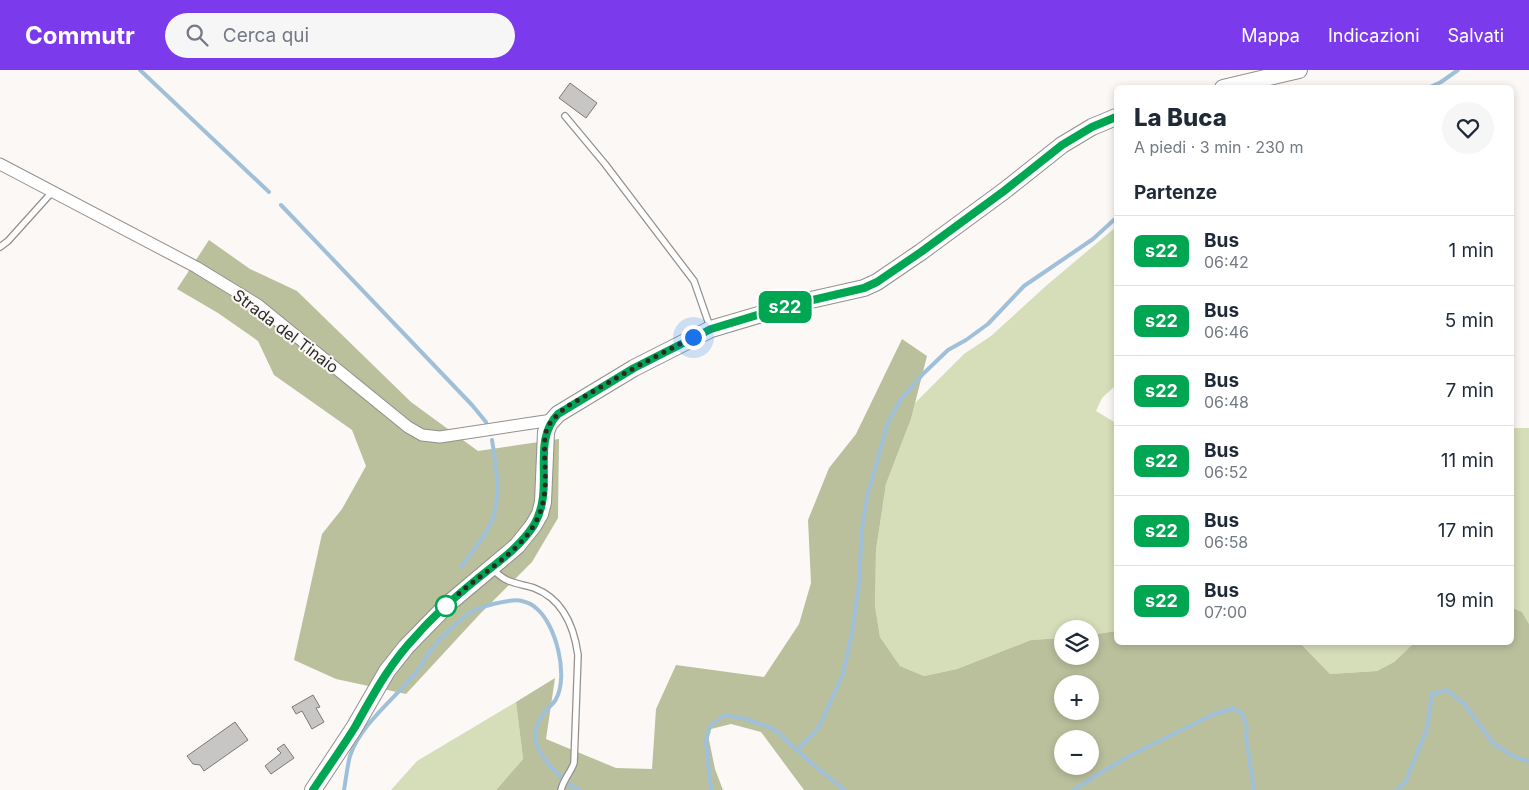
<!DOCTYPE html>
<html lang="it">
<meta charset="utf-8">
<style>
:root{--surface:#fff;--page:#f6f6f7;--text:#1f2937;--muted:#747a83;--line:#e0e1e3;--accent:#7c3aed}
body{margin:0;font-family:Inter,sans-serif;background:var(--page);color:var(--text);height:100vh;display:flex;flex-direction:column;font-size:19px;white-space:nowrap}
*{box-sizing:border-box;margin:0}
p{font-size:16px;color:var(--muted)}
.icon{flex:none;width:28px;height:28px;fill:none;stroke:currentColor;stroke-width:2;stroke-linecap:round;stroke-linejoin:round}
.map{position:relative;flex:1;overflow:hidden}
.panel{position:absolute;left:1114px;top:15px;width:400px;height:560px;display:flex;flex-direction:column;background:var(--surface);border-radius:8px;box-shadow:0 2px 8px #0003}
.panel>*{flex:none}
.badge{padding:0 10px;border-radius:8px;font-size:18px;line-height:32px}
.tools{position:absolute;left:1054px;top:550px;display:grid;gap:10px}
.tools a{display:grid;place-items:center;width:45px;height:45px;border-radius:50%;background:var(--surface);box-shadow:0 2px 8px #0003;font-size:25px}
.you{position:absolute;width:25px;height:25px;margin:-12px;border:4px solid #fff;border-radius:50%;background:#1a73e8;box-shadow:0 0 0 8px #1a73e833}
.map>.badge{position:absolute;translate:-50% -50%;box-shadow:0 0 0 2px #fff}
h2{padding:0 20px;font-size:19px;line-height:45px}
.round{display:grid;place-items:center;flex:none;width:52px;height:52px;border-radius:26px;background:var(--page)}
.head{display:flex;align-items:center;justify-content:space-between;height:85px;padding:0 20px}
h1{font-size:24px;font-weight:800;line-height:38px}
ul{padding:0;list-style:none}
li{display:flex;align-items:center;gap:15px;height:70px;padding:0 20px;border-top:1px solid var(--line)}
li div{flex:1}
li b{display:block;font-size:19px}
li em{font-style:normal}
li .badge{min-width:55px;font-weight:700;text-align:center}
header{display:flex;align-items:center;gap:30px;box-sizing:border-box;height:70px;padding:0 25px;background:var(--accent);color:#fff}
header strong{font-size:24px}
nav{display:flex;gap:28px;margin-inline-start:auto;font-size:18px}
.search{width:350px;height:45px;background:var(--page);display:flex;align-items:center;gap:12px;box-sizing:border-box;padding:0 18px;border-radius:28px;color:var(--muted);font-size:19px}
.map>svg:first-child{display:block}
</style>
<header>
<strong>Commutr</strong>
<div class="search"><svg class="icon" aria-label="search" viewBox="0 0 24 24"><circle cx="10" cy="10" r="6"/><path d="M15 15l6 6"/></svg>Cerca qui</div>
<nav><a>Mappa</a><a>Indicazioni</a><a>Salvati</a></nav>
</header>
<div class="map">
<svg width="1529" height="720" viewBox="0 0 1529 720">
<rect width="100%" height="100%" fill="#fbf8f6"/>
<path fill="#d6ddb9" d="M1116 157V315L1102 328 1096 341 1116 353V561L1090 565V559H1062V568L1031 570 957 599 924 606 900 596 880 567 875 536 876 480 886 414 911 349 915 333 964 284 991 266 1047 215Z
M1511 358H1529V554L1522 542 1511 537Z
M1300 573H1414L1394 592 1377 601 1330 604Z
M516 632 523 689 496 720H391L417 691Z"/>
<path fill="#bac09c" fill-rule="evenodd" d="M209 170 250 199 297 221 411 332 478 381 559 369 558 448 532 492 479 545 406 624 336 609 294 590 322 464 342 439 366 396 352 360 274 305 258 271 218 243 177 219Z
M902 269 927 286 911 349 886 414 876 480 875 536 880 567 900 596 924 606 957 599 1031 570 1062 568V586H1090V565L1116 561V572L1300 573 1330 604 1377 601 1394 592 1414 573 1511 572V537L1522 542 1529 554V720H804L761 662 731 654 707 660 715 699 723 720H496L523 689 516 632 555 608 546 669 616 698 652 699 656 639 676 595 764 607 799 554 811 513 808 450 829 398 856 364ZM1062 614H1090V641H1062ZM1062 669H1090V696H1062Z"/>
<g fill="none" stroke-linecap="round" stroke-linejoin="round">
<path stroke="#9fc0d8" stroke-width="4" d="M140 0 269 122
M1428 18 1441 12 1458 0
M281 135 472 335 486 352
M461 497C472 482 486 466 493 448 501 424 496 394 492 370
M797 680 819 657 843 604 852 563 859 514 862 459 867 427 888 352 901 329 923 304 948 280 966 270 988 254 1024 216 1093 169 1116 148
M344 720C346 709 347 697 350 686 361 653 397 627 418 600 422 595 424 589 428 584 435 573 457 552 468 544 476 537 512 528 522 531 526 532 533 535 536 538 556 554 569 606 556 629 553 635 547 638 544 643 528 665 535 678 551 697 559 706 568 716 580 720
M711 720 706 671 710 656 725 645 746 649 774 659 812 694 845 720
M1073 720 1127 687 1212 645 1233 638 1242 644 1247 658 1246 667 1254 720
M1396 720 1406 711 1427 658 1432 624 1447 620 1464 634 1494 674 1513 686 1529 692"/>
</g>
<path fill="#c8c6c4" stroke="#7b7977" d="M570 13 597 33 586 48 559 28Z
M313 625 320 637 316 638 324 652 312 659 302 641 296 644 292 637Z
M235 652 248 670 204 701 200 695 193 694 187 686Z
M284 674 294 688 271 704 265 696 281 683 277 679Z"/>
<g fill="none" stroke-linecap="round" stroke-linejoin="round">
<defs>
<path id="lane" d="M565 46 605 94 694 211 710 257
M0 177 8 171 53 121
M492 499C497 503 502 508 507 510 515 514 525 515 534 518 563 529 574 556 578 585L574 693C571 702 563 710 561 720"/>
<path id="street" d="M0 94 196 197 258 235 408 357 422 365 440 367 552 350"/>
<path id="secondary" d="M1223 18 1299 0
M313 720 354 658 387 601 406 577 448 534 517 476 533 456 540 444 543 432 546 362 549 354 558 344 634 298 711 259 802 232 864 218 877 212 921 182 1004 121 1062 75 1092 57 1116 47"/>
</defs>
<use href="#lane" stroke="#93908e" stroke-width="8"/>
<use href="#street" stroke="#93908e" stroke-width="13"/>
<use href="#secondary" stroke="#93908e" stroke-width="18"/>
<use href="#lane" stroke="#fff" stroke-width="5.5"/>
<use href="#street" stroke="#fff" stroke-width="11"/>
<use href="#secondary" stroke="#fff" stroke-width="16"/>
</g>
<g fill="none" stroke-linecap="round" stroke-linejoin="round">
<defs>
<path id="line" d="M313 720C327 699 342 678 355 657 373 625 390 593 416 566 434 545 455 527 477 509 497 493 520 477 534 455 556 417 530 373 558 344L634 298 711 259 787 236 864 218 877 212 921 182 1004 121 1062 75 1092 57 1116 47"/>
</defs>
<use href="#line" stroke="#fff" stroke-width="11"/>
<use href="#line" stroke="#00a651" stroke-width="8"/>
<path stroke="#2b2a29" stroke-width="5" stroke-dasharray="0 9" d="M446 536C476 503 534 479 543 432 548 411 543 388 545 367L547 358 552 350 566 337 634 298 693 267"/>
</g>
<circle fill="#fff" stroke="#00a651" stroke-width="2.5" cx="446" cy="536" r="10"/>
<g text-anchor="middle" dominant-baseline="central" stroke-width="4" stroke-linejoin="round" paint-order="stroke">
<g font-size="16" fill="#2b2a29" stroke="#fbf8f6">
<text transform="translate(286 261) rotate(37)">Strada del Tinaio</text>
</g>
</g>
</svg>
<div class="tools">
<a><svg class="icon" aria-label="layers" viewBox="0 0 24 24"><path d="M12 4l9 5-9 5-9-5zM3 14l9 5 9-5"/></svg></a>
<a>+</a>
<a>−</a>
</div>
<div class="you" style="left:693px;top:267px"></div>
<b class="badge" style="left:785px;top:237px;background:#00a651;color:#fff">s22</b>
<section class="panel">
<div class="head"><div><h1>La Buca</h1><p>A piedi · 3 min · 230 m</p></div><a class="round"><svg class="icon" aria-label="heart" viewBox="0 0 24 24"><path d="M12 20l-8-8c-3-5 5-10 8-4 3-6 11-1 8 4z"/></svg></a></div>
<h2>Partenze</h2>
<ul>
<li><span class="badge" style="background:#00a651;color:#fff">s22</span><div><b>Bus</b><p>06:42</p></div><em>1 min</em></li>
<li><span class="badge" style="background:#00a651;color:#fff">s22</span><div><b>Bus</b><p>06:46</p></div><em>5 min</em></li>
<li><span class="badge" style="background:#00a651;color:#fff">s22</span><div><b>Bus</b><p>06:48</p></div><em>7 min</em></li>
<li><span class="badge" style="background:#00a651;color:#fff">s22</span><div><b>Bus</b><p>06:52</p></div><em>11 min</em></li>
<li><span class="badge" style="background:#00a651;color:#fff">s22</span><div><b>Bus</b><p>06:58</p></div><em>17 min</em></li>
<li><span class="badge" style="background:#00a651;color:#fff">s22</span><div><b>Bus</b><p>07:00</p></div><em>19 min</em></li>
</ul>
</section>
</div>
